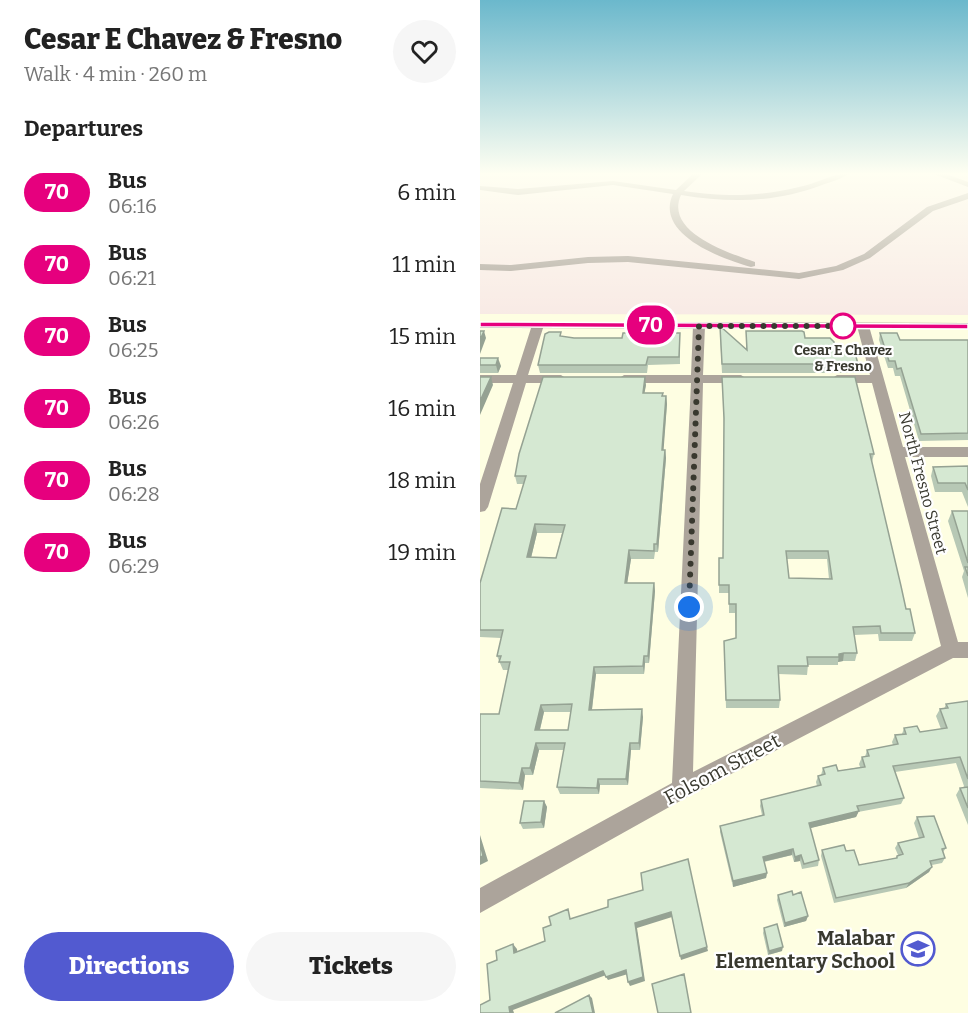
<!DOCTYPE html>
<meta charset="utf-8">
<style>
:root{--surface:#fff;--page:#f6f6f6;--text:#222;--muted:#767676;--accent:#525ad0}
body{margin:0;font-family:Bitter,serif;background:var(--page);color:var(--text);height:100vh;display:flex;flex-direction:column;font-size:22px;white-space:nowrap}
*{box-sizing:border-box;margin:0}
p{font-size:20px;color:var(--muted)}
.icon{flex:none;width:33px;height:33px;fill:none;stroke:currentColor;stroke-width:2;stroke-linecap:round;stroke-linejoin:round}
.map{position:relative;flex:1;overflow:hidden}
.drawer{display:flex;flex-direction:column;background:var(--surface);width:480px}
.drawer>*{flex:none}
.badge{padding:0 12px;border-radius:20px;font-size:21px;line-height:39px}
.you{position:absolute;width:30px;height:30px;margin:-15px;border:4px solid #fff;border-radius:50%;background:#1a73e8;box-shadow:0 0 0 9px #1a73e833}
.map>.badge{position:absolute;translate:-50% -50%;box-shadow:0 0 0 3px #fff}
h2{padding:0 24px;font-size:22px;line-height:54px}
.round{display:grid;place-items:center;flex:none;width:63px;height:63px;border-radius:32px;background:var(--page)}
.headline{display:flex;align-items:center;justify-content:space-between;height:102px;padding:0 24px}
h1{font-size:28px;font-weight:800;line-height:45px}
.action{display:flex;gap:12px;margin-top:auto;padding:12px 24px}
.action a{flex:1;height:69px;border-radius:36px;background:var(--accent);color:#fff;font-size:24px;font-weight:800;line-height:69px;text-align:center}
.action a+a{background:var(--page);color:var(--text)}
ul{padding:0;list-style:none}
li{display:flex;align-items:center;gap:18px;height:72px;padding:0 24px}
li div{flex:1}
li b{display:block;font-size:22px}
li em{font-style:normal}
li .badge{min-width:66px;font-weight:700;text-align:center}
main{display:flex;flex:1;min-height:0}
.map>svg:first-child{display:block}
</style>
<main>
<section class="drawer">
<div class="headline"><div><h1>Cesar E Chavez &amp; Fresno</h1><p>Walk · 4 min · 260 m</p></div><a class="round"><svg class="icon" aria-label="heart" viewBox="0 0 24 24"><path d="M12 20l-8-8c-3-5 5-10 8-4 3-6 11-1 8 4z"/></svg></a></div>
<h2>Departures</h2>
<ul>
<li><span class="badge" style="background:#e6007e;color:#fff">70</span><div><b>Bus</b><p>06:16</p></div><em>6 min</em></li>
<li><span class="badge" style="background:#e6007e;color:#fff">70</span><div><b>Bus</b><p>06:21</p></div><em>11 min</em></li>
<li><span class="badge" style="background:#e6007e;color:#fff">70</span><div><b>Bus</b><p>06:25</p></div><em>15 min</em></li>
<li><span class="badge" style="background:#e6007e;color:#fff">70</span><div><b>Bus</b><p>06:26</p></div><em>16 min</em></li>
<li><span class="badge" style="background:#e6007e;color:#fff">70</span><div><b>Bus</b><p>06:28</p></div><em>18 min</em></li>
<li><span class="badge" style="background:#e6007e;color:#fff">70</span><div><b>Bus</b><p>06:29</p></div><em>19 min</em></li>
</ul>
<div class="action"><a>Directions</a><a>Tickets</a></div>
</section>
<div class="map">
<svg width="488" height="1013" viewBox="0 0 488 1013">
<rect width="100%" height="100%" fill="#fefee2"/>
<path fill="#f8eae5" d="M0 174H488V315L0 314Z"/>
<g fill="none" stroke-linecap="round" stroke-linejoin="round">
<path fill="#aca49b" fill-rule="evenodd" d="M213 174H222L204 191C247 197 276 197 319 187 336 184 350 174 368 174 361 179 351 182 342 185 294 203 251 203 201 195 184 232 249 253 275 262V266L271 267C242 259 174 234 193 194L133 185 38 195 0 190V186L38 189 133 181 196 190Z
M454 174H466L488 182V187Z
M488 193V199L453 211 390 258 363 270 319 279 148 262 108 263 31 271 0 270V264L31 265 108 257 148 256 319 273 356 266 384 254 447 207Z
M58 322 64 325 48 375H81L87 379 81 383H46L8 507 5 511 0 512V484L33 383H0V375H36L52 325Z
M219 323 225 326 223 375H261L267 379 261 383H223L213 772 461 646 392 383H357L351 379 357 375H390L377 326 379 324H387L389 326 423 447H488V457H425L478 642H488V658H473L209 796 0 913V888L192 783 211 383H144L138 379 144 375H211L213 326Z"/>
<path fill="#6a5d4d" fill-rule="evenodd" d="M0 322 488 323V329L0 328Z"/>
</g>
<path fill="#b7c8b5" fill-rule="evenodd" d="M266 331 325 338 356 351 378 364 377 373H242L240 334 266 350Z
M200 333V364L168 365 167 373H60L58 365 82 337 94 338H142Z
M400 333 420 340H488V440L439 441 420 376H415L413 368H408L399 340Z
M0 358 21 366 18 373H0Z
M242 377 394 454 392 462 426 609 435 633 432 641H399L398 634 374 635 377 653 375 661H363L358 662V665H328L327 675 298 674 300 700 299 708H246L244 641 256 638 255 613H249V593H239V558H243L244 425ZM307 559H347L349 579 309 578Z
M166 385 164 393H183V396H186L187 404 183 450H185L186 458 178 552H175L174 559H151L147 583H174L175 591 169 663H165L164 674H116L112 710 163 717 160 750H151L148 785H120L119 794H80L77 787 84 750H59L53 775H45L43 790 0 788V714H19L28 670H23L17 656 21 638 0 637V583L36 509 44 484H37L35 476ZM57 533H82L76 558H51ZM64 712H91L88 730H60Z
M488 466V507L482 492H455L451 476 453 467Z
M472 511H488V598L482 577 484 571 468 521Z
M488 701V825L476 795 480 788H483L484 786 476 763 415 772 424 798 421 804 378 812 376 817 330 828 339 860 338 866 322 869 320 861 314 862 312 855 284 862 287 873 286 878 253 887 240 832V826L282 815 280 806 281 800 337 786 336 782 338 776 341 775 343 768 358 771 380 767 379 764 382 757H385L387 750 413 745 412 742 415 735 422 734 424 728 440 732 461 729 456 716 460 709H464L466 704Z
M64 801 67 807 64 828 43 829 40 823Z
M437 817 466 848 463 852 465 858 462 863 452 865 449 872 426 888 354 903 341 856 342 850 366 851 379 865 415 859 417 856 418 855 415 848 418 843 439 838 434 823Z
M298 895H313L328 916 326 921 304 927 297 900Z
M284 928 302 951 288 955 283 933Z"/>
<path fill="#95a293" d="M4 331 6 338 0 354V340Z
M18 358 21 366 18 373 16 365Z
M11 377 13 385 0 415V401Z
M165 377 166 385 163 401V393Z
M186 396 187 404 183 458 182 450Z
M185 450 186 458 178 552 177 544Z
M55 524 57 533 49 566 47 557Z
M149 550 151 559 146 591 145 583Z
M174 583 175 591 169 663 168 656Z
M364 653 363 661 358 662 359 654Z
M164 656 165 663 164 674 163 666Z
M114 667 116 674 111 717 109 710Z
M61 705 64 712 58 737 55 730Z
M162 709 163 717 160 750 159 743Z
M56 743 59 750 53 775 50 768Z
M150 743 151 750 148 785 146 779Z
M42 768 45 775 43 790 39 783Z
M118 779 120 785 119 794 117 788Z
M64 801 67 807 64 828 61 822Z
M379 811 376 817 327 829 329 823Z
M0 835 8 861 0 865Z
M313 849 312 855 282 862 283 857Z
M321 855 320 861 314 862 315 857Z
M452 867 449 872 426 888 429 883Z
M287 873 286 878 253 887V881Z
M191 912 192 917 157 928 165 981 150 986 148 982 155 923Z
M328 916 326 921 304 927 305 923Z
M33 944 37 949 38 957 34 953Z
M227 947 228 951 201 960 200 956Z
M303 947 302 951 288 955 289 951Z
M146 970 148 974 128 980 126 977Z
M123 971 126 975 33 1010 34 1013H30L29 1007Z
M109 995 112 998 115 1013H113Z"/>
<path fill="#d5e8d2" stroke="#95a293" stroke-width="1.5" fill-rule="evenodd" d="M240 326 267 350 266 331H322L324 332 325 338H350L354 342 356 351 375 353 378 364H242Z
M0 331H4L0 340Z
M69 332H81L80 336 94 338H142L143 333H200L199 357H168L166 365H58L65 334Z
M400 333H417L420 340H488V433L441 434 421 368 417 369 415 361H409Z
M0 358H18L16 365H0Z
M0 377H11L0 401Z
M63 377H165L163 393H183L182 396H186L182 450H185L177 544H174V551L149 550 145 583H174L168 656H164L163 666 114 667 109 710 162 709 159 743H150L146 779H118L117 788 77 787 85 743H56L50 768H42L39 783 0 781V714H19L30 662H19L21 656H17L23 630H0V583L22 508 36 509 46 476H35L39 454ZM55 524 85 525 76 558 47 557ZM92 704 88 730H55L61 705Z
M242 377H375L394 454H390L421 586 426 609H430L435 633H401L400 626 373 627 377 653H364L359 654V657H327L328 666H298L300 700H246L244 641 256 638V604H249V585H239V558H243L244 418ZM306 551H348L352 579 309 578Z
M488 466V490L485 483H458L453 467Z
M472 511H488V563Z
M485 567H488V576Z
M488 701V779L480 757 413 766 424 798 377 806 379 811 329 823 339 860 324 864 321 855 315 857 313 849 283 857 287 873 253 881 240 826 284 815 281 800 341 785 338 776 345 774 343 768 356 765 358 771 385 767 382 757 389 756 387 750 418 744 415 735 426 734 424 728 437 726 440 732 467 728 460 709 468 708 466 704Z
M488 787V808L480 788Z
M44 801H64L61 822 40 823Z
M454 816 466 848 462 849 465 858 450 861 452 867 429 883 356 898 342 850 364 845 366 851 374 850 379 865 417 858V856L423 854 418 843 444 837 437 817Z
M0 843 3 856 0 857Z
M208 859 227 947 200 956 191 912 155 923 163 977 148 982 146 970 126 977 123 971 29 1007 30 1013H0V1005L10 1000 7 964 17 960 16 951 33 944 34 953 65 941 63 928 71 925 69 917 88 909 90 919 128 907V900L163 890 161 873Z
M312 891 313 895 321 892 328 916 305 923 298 895Z
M297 924 303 947 289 951 284 928Z
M204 974 211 1013H178L172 984Z
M109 995 113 1013H75Z"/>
<linearGradient id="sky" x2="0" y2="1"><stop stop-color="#6bb8cc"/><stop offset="0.55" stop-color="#fffff2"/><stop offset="1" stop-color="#fffff2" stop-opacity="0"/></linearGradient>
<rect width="488" height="316" fill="url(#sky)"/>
<path fill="#e6007e" stroke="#fff" stroke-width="1.5" d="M0 322 488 324V329L0 327Z"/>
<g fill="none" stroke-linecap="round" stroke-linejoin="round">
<path stroke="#39392f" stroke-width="6" stroke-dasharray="0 10.8" d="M209 607 219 326H363"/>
</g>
<defs>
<symbol id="school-ring" viewBox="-11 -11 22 22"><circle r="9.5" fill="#fff" stroke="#525ad0" stroke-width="1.5"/><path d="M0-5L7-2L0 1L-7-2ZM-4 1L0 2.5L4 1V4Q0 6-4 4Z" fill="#525ad0"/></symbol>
</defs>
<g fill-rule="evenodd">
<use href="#school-ring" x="419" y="930" width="38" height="38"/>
</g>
<circle fill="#fff" stroke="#e6007e" stroke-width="3" cx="363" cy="326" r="12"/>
<g text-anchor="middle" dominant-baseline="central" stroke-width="4.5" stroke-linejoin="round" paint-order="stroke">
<g font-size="14" font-weight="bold" fill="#39392f" stroke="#fff">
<text x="363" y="350">Cesar E Chavez<tspan x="363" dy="16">&amp; Fresno</tspan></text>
</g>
<g font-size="16" fill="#39392f" stroke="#fff">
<text transform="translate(443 483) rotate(75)">North Fresno Street</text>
</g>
<g font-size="20" fill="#39392f" stroke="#fff">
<text transform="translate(242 769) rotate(-28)">Folsom Street</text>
</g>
<g font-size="20" font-weight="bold" fill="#39392f" stroke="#fff" text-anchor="end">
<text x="415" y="938">Malabar<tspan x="415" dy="23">Elementary School</tspan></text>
</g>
</g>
</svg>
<div class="you" style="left:209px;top:607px"></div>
<b class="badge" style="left:171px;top:325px;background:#e6007e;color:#fff">70</b>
</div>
</main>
